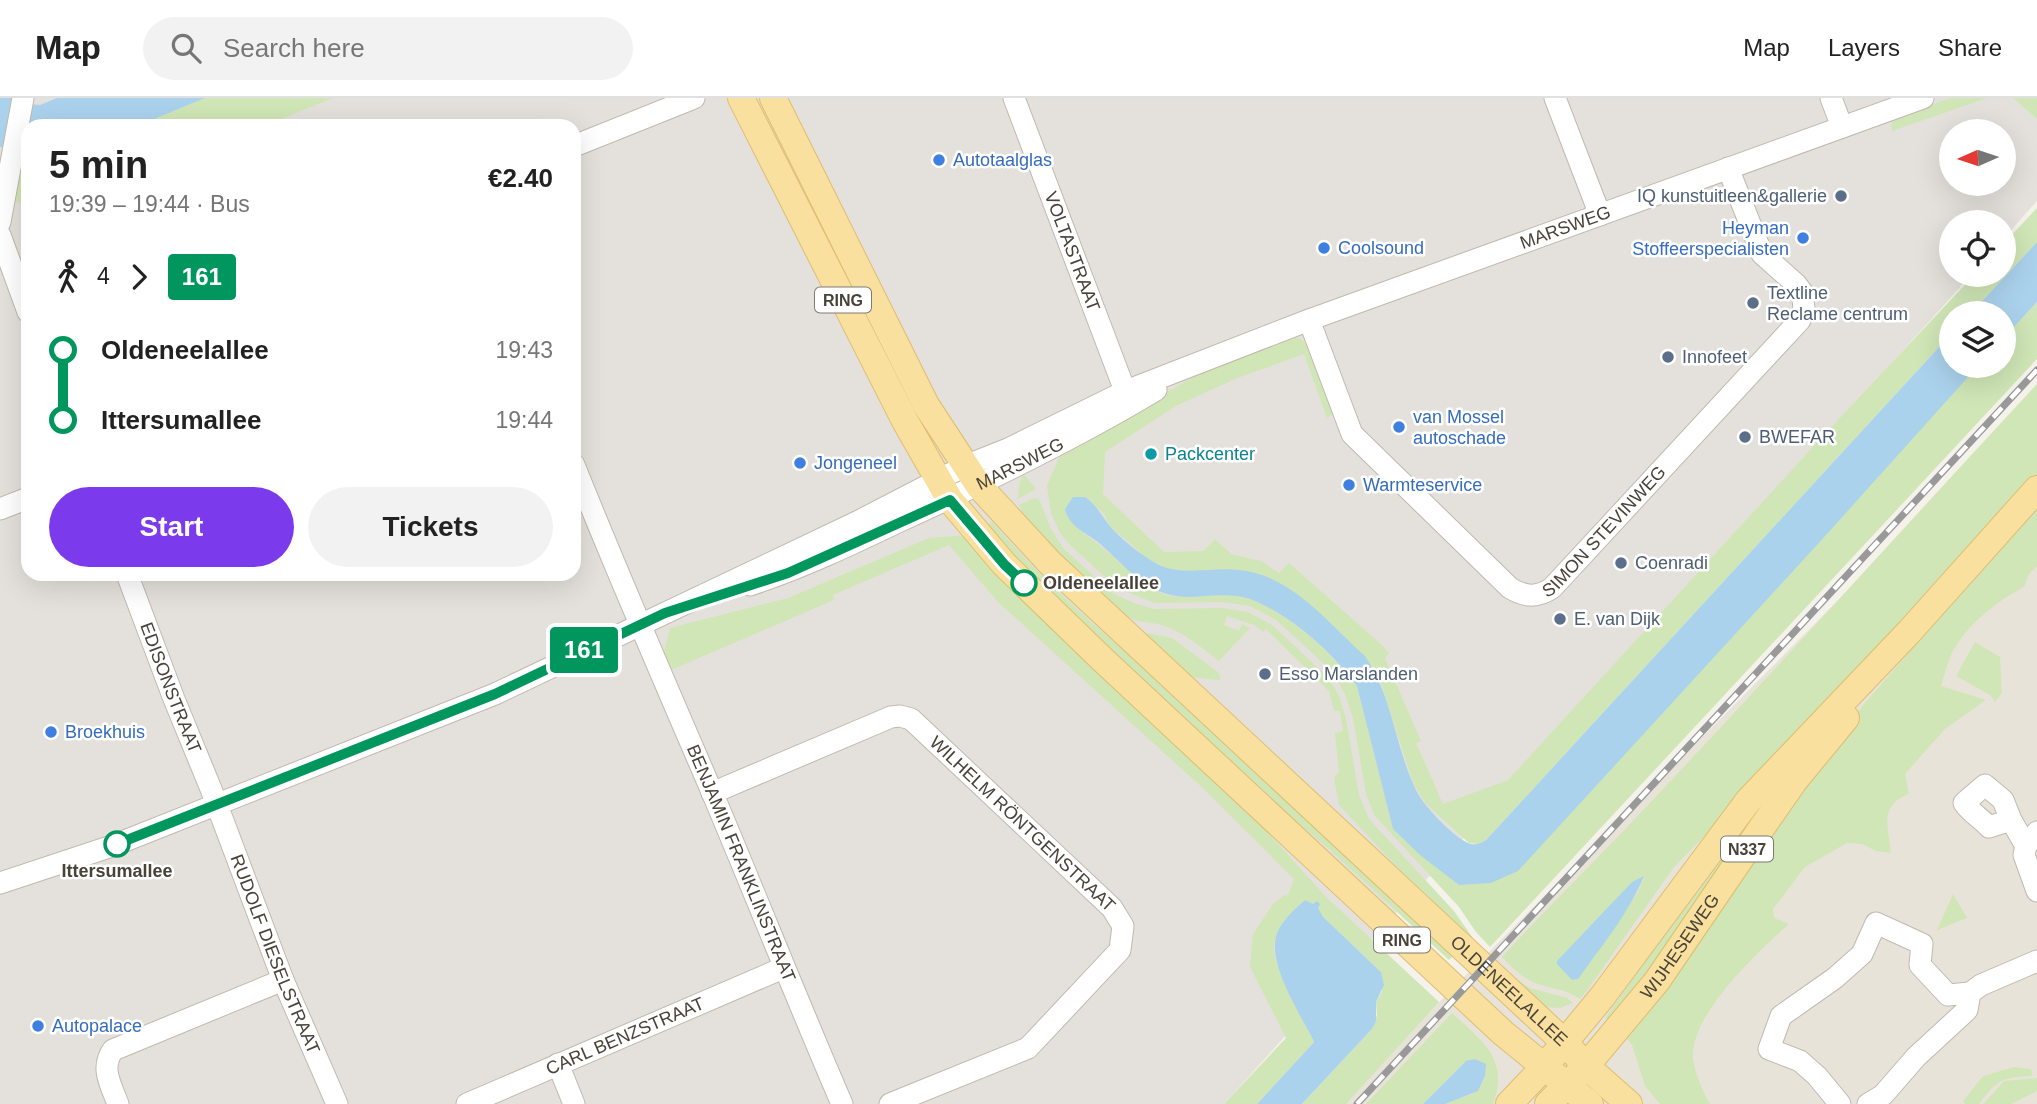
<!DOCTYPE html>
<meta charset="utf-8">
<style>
:root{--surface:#fff;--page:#f2f2f2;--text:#222;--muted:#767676;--line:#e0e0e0;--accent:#7c3aed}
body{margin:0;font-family:Helvetica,sans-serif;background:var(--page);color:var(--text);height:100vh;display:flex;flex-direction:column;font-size:26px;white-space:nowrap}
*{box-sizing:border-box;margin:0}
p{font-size:23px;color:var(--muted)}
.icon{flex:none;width:38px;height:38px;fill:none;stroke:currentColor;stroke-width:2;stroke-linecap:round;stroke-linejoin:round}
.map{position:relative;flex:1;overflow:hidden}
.drawer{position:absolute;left:21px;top:21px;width:560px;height:462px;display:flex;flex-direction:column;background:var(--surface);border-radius:21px;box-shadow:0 7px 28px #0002}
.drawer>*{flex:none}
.badge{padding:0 14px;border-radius:5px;font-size:24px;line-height:46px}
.needle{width:46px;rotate:267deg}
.controls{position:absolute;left:1939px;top:21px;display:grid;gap:14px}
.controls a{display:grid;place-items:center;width:77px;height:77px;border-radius:50%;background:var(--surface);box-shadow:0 7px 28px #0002;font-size:35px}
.map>.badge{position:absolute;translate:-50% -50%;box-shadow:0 0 0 4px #fff}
.legs{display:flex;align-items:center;gap:10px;height:77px;padding:0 28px;font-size:23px}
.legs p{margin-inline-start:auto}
.head{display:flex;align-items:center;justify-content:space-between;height:119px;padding:0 28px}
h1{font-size:38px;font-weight:700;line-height:52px}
.cta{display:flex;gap:14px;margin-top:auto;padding:14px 28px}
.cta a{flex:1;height:80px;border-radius:42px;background:var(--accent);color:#fff;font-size:28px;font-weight:700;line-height:80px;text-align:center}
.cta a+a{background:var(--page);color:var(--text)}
ul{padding:0 28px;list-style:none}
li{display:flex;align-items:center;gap:24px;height:70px;font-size:26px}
li i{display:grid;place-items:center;width:10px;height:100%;margin:0 9px;background:currentColor}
li i::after{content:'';width:18px;height:18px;margin:-9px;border:5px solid;border-radius:50%;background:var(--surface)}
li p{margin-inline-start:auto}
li:first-child i{background:linear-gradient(#0000 50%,currentColor 0)}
li:last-child i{background:linear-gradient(currentColor 50%,#0000 0)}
header{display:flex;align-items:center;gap:42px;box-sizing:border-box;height:98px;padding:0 35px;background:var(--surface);border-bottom:2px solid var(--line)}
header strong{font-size:33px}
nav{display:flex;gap:38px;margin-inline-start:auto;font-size:24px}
.search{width:490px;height:63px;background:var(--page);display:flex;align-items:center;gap:18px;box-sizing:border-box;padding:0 24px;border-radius:38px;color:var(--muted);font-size:26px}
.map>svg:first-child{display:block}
</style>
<header>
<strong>Map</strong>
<div class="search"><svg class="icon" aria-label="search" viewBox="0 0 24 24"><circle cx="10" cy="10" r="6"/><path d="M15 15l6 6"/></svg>Search here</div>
<nav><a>Map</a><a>Layers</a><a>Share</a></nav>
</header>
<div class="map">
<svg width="2037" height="1006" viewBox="0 0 2037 1006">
<rect width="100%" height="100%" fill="#f4f2eb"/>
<path fill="#e8e3d9" d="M2037 302V1006H1338L2028 311Z"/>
<path fill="#e4e1dc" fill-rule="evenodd" d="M0 0H2037V103L2004 140V124H1951V177H1971L1224 1006H0ZM28 28H574V476H28ZM1951 33H2004V86H1951Z"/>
<path fill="#d0e6b6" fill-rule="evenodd" d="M205 0H333L264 28H137Z
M1950 0H1987L1892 33 1891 25 1895 20Z
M2013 0H2037V21Z
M19 49 28 51V107L13 103Z
M2037 110V144L1971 215H1951V236L1486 742 1479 746 1469 745 1426 706 1413 685 1382 588 1374 570 1293 493 1167 471 1145 459 1110 428 1104 416 1085 399 1083 435C1112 453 1132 482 1164 496 1182 503 1204 496 1223 496 1272 497 1329 551 1357 588L1393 731 1459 787 1978 268H2004V240L2037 204V261L1490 849 1476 834 1459 809 1374 717 1366 696 1353 620 1345 596 1335 578 1320 562 1276 522 1250 508 1222 504 1155 505 1117 490 1069 446 1060 435 1051 415 1047 388 1060 357 1198 276 1289 240H1300L1309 248 1334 315 1327 320 1304 256 1235 281 1176 308 1105 354 1103 396 1164 454 1204 453 1215 441 1231 456 1261 463 1279 475 1289 465 1383 548 1389 555 1385 560 1421 643 1416 645 1443 706 1508 682 1822 339 1974 177H2004V145Z
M2037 286V376L1741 701 1674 769 1586 894 1580 901C1565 890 1549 891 1533 884 1521 879 1511 868 1502 859 1549 808 1600 758 1648 707 1779 568 1907 426 2037 286ZM1644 779 1638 794 1599 851 1632 784Z
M1023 375 1036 391 1018 401 1019 387Z
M1034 400 1039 401 1051 431 1064 451 1114 496 1137 506 1154 511 1222 510 1248 514 1272 527 1315 567 1330 582 1339 598 1346 621 1359 697 1369 721 1454 813 1475 843 1517 882 1530 890 1567 900 1573 905 1560 910 1545 909 1471 847 1428 798 1396 768 1339 707 1334 680 1339 673 1335 635 1343 633 1340 613H1334L1329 593 1266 531 1263 534 1254 527 1227 518 1224 527 1239 533 1242 526 1250 530 1219 563C1202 550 1185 535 1164 528 1152 523 1140 526 1128 519 1107 506 1026 428 1019 407Z
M2037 406V468L2029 476 2024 489C1998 503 1974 521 1957 546 1949 558 1945 575 1941 588L1986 602 1945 631 1905 676 1909 696C1879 707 1888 728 1891 755L1876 753 1862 746 1847 745 1805 769 1773 811 1774 820 1789 826C1759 853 1695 912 1693 955 1692 970 1703 993 1710 1006H1660L1645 988 1632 947 1622 935 1853 619Z
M992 424C1043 482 1099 534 1161 582L1456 854 1449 862 1329 751 1226 664 982 429Z
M966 437 1223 685 1325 798 1439 904 1346 1006H1302L1372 931 1377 917 1376 904 1382 893 1381 874 1323 819 1314 806 1299 808C1288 820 1275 831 1274 849 1272 868 1305 924 1314 944L1257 1006H1224L1286 940 1250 869 1253 836 1273 806 1283 798 1288 797 1294 781 1206 693 998 504 949 447 833 497 834 502 671 572 664 554 670 530 788 500 929 440Z
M1147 535 1172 540 1218 574 1221 580 1219 582 1188 579 1145 537Z
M1975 544 2000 559 2002 595 1995 604 1990 597 1956 578Z
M1807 652 1612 926 1605 920 1729 744Z
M1953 796 1967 820 1937 832Z
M1452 915C1481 942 1510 961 1493 1006H1445C1464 996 1477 1002 1485 978L1466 963 1423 1006H1366Z
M2014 969 2031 971 2033 978C2002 979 1998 981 1979 1006H1965L1963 1003 1983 978Z
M2037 980V993L2011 1006H1983L2004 983Z"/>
<path fill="#abd2ed" d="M0 0H16L19 5 40 7 57 0H205L137 28H28V51L0 49Z
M2037 144V204L2004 240V215H1971Z
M1951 236V268H1978L1817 447 1518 773 1491 785 1459 787 1420 757 1393 731 1357 588C1331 553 1291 517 1250 501 1228 494 1208 499 1186 499 1146 498 1126 468 1098 444 1085 434 1069 429 1065 411L1073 399H1085C1096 407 1101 416 1109 427 1122 442 1142 458 1159 467 1182 478 1214 469 1239 472 1292 477 1328 525 1365 558 1393 599 1395 650 1417 694 1424 708 1456 742 1471 746 1477 747 1481 745 1486 742Z
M1644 778C1629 815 1601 849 1578 881L1572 882 1557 866V863L1632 784Z
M1305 802 1313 806 1317 803 1320 806 1318 810 1323 819 1381 874 1384 887 1376 904V923L1372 931 1302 1006H1257L1314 944C1301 916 1262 860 1279 831 1284 821 1296 810 1305 802Z
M1475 961 1486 966 1485 978 1478 993 1445 1006H1423L1466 963Z"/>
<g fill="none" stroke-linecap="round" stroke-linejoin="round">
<defs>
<g id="minor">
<path id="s1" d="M1014 0 1130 306"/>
<path d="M1555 0 1600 117"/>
<path d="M1831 0 1842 29"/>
<path d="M574 48 694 0"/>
<path d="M0 124 23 0"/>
<path d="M0 137 28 214"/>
<path id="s2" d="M1309 222 1352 336 1510 490C1525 499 1537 500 1552 490L1800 222 1804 210 1802 194 1796 186 1762 156 1728 70"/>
<path id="s3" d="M574 367C618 477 665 585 712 694 756 798 797 902 842 1006"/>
<path d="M0 411 28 400"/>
<path id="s4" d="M127 476 174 601 211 691 283 882 337 1006"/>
<path id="s5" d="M750 487C802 470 850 447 898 424 986 384 1073 342 1156 292"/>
<path id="s6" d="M712 695 891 619 900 618 911 621 1112 810 1123 828 1120 852 1028 950 890 1006"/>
<path d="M2011 722 2003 702 1985 687 1964 705C1972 716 1981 720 1989 729L2011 722 2026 748"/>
<path d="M2037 734 2026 748 2024 757 2037 793"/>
<path id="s7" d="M0 785 112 748 495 596 857 424 965 368 1008 351 1126 293 1309 222 1923 0"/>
<path d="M1970 895 1981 887 2037 863"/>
<path d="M558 966 574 1006"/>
<path d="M118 1006C111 987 100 970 113 952L283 882"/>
<path id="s8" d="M467 1006 783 870"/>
<path d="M1840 1006 1817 978 1800 963 1769 951 1781 918 1835 880 1862 856 1876 825 1922 846 1920 867 1948 897 1970 895 1967 912 1916 959 1883 997 1868 1006"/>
</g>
<g id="major">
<path d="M741 0 905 323 950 402 1004 466 1103 562 1503 935 1590 1006"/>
<path id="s9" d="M773 0 926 307 979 388 1050 465 1564 944 1586 968 1629 1006"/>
<path d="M1509 1006 1545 968 1602 899 1748 703 1909 534 2037 391"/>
<path id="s10" d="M1548 1006 1586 968 1657 883 1758 735 1795 682 1846 620"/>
</g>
</defs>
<use href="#minor" stroke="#c0b9ae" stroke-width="23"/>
<use href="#major" stroke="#debd6f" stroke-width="28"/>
<use href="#minor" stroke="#fff" stroke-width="21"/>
<use href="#major" stroke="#f9e09f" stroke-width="26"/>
<defs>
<path id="rail" d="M1357 1006 2037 272"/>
</defs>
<use href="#rail" stroke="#999" stroke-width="7"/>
<use href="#rail" stroke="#fff" stroke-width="4.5" stroke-dasharray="13" stroke-linecap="butt"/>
</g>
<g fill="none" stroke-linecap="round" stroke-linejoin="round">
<defs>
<path id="line-1" d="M117 746 495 596 665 515 788 475 950 402 1004 466 1024 485"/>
</defs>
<use href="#line-1" stroke="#fff" stroke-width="16"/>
<use href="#line-1" stroke="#00965e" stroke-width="10"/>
</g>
<g fill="#3f7fe0" stroke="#fff" stroke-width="2.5">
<circle cx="939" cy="62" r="7"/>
<circle cx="1803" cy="140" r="7"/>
<circle cx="1324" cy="150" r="7"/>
<circle cx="1399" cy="329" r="7"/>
<circle cx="800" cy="365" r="7"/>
<circle cx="1349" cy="387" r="7"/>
<circle cx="51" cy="634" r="7"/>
<circle cx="38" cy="928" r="7"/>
</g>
<g fill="#5c6f8a" stroke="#fff" stroke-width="2.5">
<circle cx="1841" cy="98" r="7"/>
<circle cx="1753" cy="205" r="7"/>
<circle cx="1668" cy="259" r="7"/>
<circle cx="1745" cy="339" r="7"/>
<circle cx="1621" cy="465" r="7"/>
<circle cx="1560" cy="521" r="7"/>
<circle cx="1265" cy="576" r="7"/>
</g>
<circle fill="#0f9aa8" stroke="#fff" stroke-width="2.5" cx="1151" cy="356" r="7"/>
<g fill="#fff" stroke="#00965e" stroke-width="3.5">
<circle cx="1024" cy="485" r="12"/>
<circle cx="117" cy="746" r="12"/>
</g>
<g text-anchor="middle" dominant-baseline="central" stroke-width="5" stroke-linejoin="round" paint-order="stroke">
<g fill="#fff" stroke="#7f7b74" stroke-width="2">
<rect x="815" y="189.5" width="56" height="25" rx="5"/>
<rect x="1721" y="738.5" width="52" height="25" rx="5"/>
<rect x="1374" y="829.5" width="56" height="25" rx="5"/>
</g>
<g font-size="16" font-weight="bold" fill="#484239">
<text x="843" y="202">RING</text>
<text x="1747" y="751">N337</text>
<text x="1402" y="842">RING</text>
</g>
<g font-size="18" fill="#366cbe" stroke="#fff" text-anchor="start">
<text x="953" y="62">Autotaalglas</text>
<text x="1789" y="130" text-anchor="end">Heyman<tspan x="1789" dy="21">Stoffeerspecialisten</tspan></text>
<text x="1338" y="150">Coolsound</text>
<text x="1413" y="319">van Mossel<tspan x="1413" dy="21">autoschade</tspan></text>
<text x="814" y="365">Jongeneel</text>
<text x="1363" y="387">Warmteservice</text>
<text x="65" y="634">Broekhuis</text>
<text x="52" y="928">Autopalace</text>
</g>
<g font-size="18" fill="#4e5e75" stroke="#fff" text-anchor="start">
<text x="1827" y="98" text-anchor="end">IQ kunstuitleen&amp;gallerie</text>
<text x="1767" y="195">Textline<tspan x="1767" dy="21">Reclame centrum</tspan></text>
<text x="1682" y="259">Innofeet</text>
<text x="1759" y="339">BWEFAR</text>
<text x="1635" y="465">Coenradi</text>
<text x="1574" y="521">E. van Dijk</text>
<text x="1279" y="576">Esso Marslanden</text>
</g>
<g font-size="18" fill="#484239" stroke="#fff">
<text stroke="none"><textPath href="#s7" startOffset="1699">MARSWEG</textPath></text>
<text stroke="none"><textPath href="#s1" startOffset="164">VOLTASTRAAT</textPath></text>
<text stroke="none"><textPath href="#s5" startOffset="296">MARSWEG</textPath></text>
<text stroke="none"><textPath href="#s2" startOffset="464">SIMON STEVINWEG</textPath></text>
<text stroke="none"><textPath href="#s4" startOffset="122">EDISONSTRAAT</textPath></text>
<text stroke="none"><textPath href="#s6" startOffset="368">WILHELM RÖNTGENSTRAAT</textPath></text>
<text stroke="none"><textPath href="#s3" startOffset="432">BENJAMIN FRANKLINSTRAAT</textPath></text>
<text stroke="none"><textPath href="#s10" startOffset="206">WIJHESEWEG</textPath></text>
<text stroke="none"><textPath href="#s4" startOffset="408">RUDOLF DIESELSTRAAT</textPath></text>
<text stroke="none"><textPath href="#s9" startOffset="1172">OLDENEELALLEE</textPath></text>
<text stroke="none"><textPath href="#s8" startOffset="172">CARL BENZSTRAAT</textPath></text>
</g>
<g font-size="18" fill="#0d838f" stroke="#fff" text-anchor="start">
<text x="1165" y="356">Packcenter</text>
</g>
<g font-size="18" font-weight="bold" fill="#484239" stroke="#fff" text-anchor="start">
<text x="1043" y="485">Oldeneelallee</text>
<text x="117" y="773" text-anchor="middle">Ittersumallee</text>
</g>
</g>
</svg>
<div class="controls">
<a><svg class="needle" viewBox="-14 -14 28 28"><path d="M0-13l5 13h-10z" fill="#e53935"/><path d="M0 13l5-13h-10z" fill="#767676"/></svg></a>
<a><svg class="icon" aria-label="locate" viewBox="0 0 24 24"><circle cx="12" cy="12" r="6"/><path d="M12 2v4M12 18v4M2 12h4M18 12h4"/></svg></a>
<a><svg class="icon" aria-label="layers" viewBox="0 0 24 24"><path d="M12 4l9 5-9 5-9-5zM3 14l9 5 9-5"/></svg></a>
</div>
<b class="badge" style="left:584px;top:552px;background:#00965e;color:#fff">161</b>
<section class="drawer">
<div class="head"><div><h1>5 min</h1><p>19:39 – 19:44 · Bus</p></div><b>€2.40</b></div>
<div class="legs"><svg class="icon" aria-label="walk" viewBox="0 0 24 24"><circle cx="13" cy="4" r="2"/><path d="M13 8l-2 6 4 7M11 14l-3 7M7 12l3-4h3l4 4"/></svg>4<svg class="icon" aria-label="forward" viewBox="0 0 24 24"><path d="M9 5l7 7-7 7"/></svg><b class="badge" style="background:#00965e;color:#fff">161</b></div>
<ul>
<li><i style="color:#00965e"></i><b>Oldeneelallee</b><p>19:43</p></li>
<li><i style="color:#00965e"></i><b>Ittersumallee</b><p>19:44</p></li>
</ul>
<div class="cta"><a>Start</a><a>Tickets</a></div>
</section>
</div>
